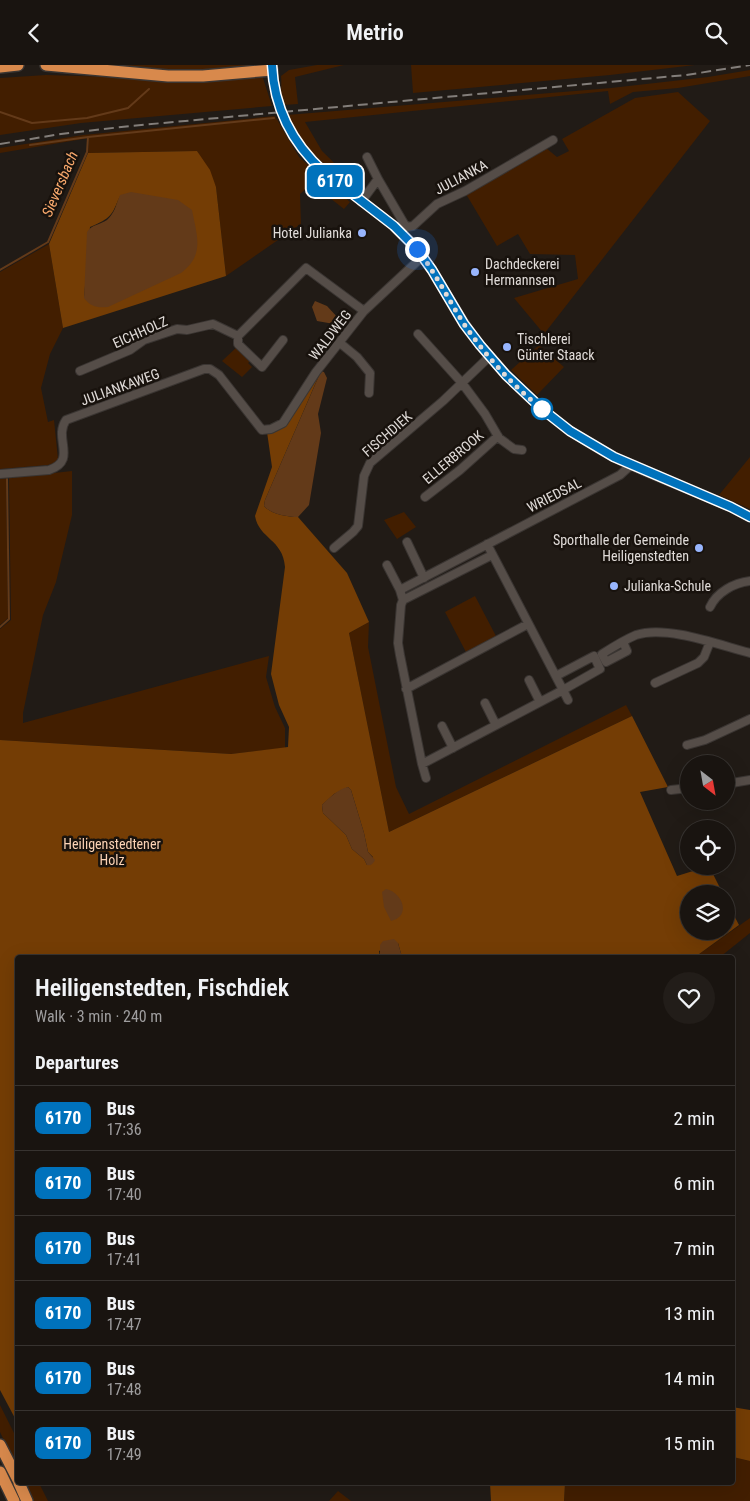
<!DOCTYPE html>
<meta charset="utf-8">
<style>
:root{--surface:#191410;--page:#221d19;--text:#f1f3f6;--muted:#9f9e9f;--line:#373330}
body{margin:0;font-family:"Roboto Condensed",sans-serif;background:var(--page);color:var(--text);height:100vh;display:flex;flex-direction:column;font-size:19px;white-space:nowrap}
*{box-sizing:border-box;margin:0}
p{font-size:16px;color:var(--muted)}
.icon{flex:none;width:28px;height:28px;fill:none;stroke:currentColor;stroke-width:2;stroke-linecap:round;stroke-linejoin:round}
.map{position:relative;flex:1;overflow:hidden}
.details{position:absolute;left:15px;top:890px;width:720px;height:530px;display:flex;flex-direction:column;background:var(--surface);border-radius:5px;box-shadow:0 5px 20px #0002,0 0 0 1px var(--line)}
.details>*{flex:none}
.badge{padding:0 10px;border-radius:8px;font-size:18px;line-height:32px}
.needle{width:32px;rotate:149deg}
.buttons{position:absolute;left:680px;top:690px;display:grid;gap:10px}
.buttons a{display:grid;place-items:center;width:55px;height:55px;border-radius:50%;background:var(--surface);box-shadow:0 5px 20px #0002,0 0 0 1px var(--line);font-size:25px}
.you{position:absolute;width:25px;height:25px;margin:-12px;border:4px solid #fff;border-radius:50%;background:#1a73e8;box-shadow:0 0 0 8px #1a73e833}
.map>.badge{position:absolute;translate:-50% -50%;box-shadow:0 0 0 2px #fff}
h2{padding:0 20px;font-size:19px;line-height:45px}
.round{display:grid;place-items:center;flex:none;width:52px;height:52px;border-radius:26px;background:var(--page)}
.summary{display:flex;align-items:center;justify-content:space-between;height:85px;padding:0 20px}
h1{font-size:24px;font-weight:600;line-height:38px}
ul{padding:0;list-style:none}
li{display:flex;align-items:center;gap:15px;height:65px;padding:0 20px;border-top:1px solid var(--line)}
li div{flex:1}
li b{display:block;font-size:19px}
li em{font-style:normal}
li .badge{min-width:55px;font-weight:700;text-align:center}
header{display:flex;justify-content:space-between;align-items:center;height:65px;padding:0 20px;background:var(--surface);font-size:22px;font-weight:600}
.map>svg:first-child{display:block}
</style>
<header><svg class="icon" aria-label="back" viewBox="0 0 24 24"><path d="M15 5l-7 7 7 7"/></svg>Metrio<svg class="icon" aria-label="search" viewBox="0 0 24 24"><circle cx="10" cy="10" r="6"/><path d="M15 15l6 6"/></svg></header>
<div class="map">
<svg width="750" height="1436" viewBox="0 0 750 1436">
<rect width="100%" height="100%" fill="#211b16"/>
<path fill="#421e00" d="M84 0H260L207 4 175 5 72 1Z
M317 0H344L295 12 298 39 283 40C280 28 282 23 281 11L289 5Z
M411 0H695L610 10 413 28Z
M750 5V11L678 23 633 27 610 39 608 26 305 57 322 86 360 123 357 128C329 104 303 84 287 50L611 23 708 12Z
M46 10 178 14 262 10 272 41 81 58 0 70V13Z
M678 27 710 56 544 269 514 233 578 214 575 190 530 189 518 169 497 181 466 129 546 83 557 92 569 86 562 74 635 33Z
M275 51 299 92 350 137 344 144 312 119 300 129 301 159 226 211 216 122 197 86 88 88 89 73 0 88V83L83 70Z
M49 179 63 263 50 289 41 323 48 357 54 355 58 394 55 398 48 400 0 404V207Z
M539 280 564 302 537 330 511 305Z
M238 281 252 295 248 298 252 302 242 312 222 296Z
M750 392V444L719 430Z
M72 406V450L56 517 43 550 23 648V658L269 591 266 612 275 642 285 663V683L231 689 0 675V564L11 555 9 413Z
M6 413 8 553 0 560V414Z
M404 447 416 462 397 474 384 455Z
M475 531 497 573 467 589 445 547Z
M369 557 368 582 396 722 409 749 626 640 632 651 389 767 349 568Z
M750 853V868L720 892H695Z
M0 1340 17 1374V1402L0 1367Z
M733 1392 750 1396V1436H564L565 1418H732Z
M25 1418H39L48 1436H34Z
M338 1426 351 1436H329Z"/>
<path fill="#743d05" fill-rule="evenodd" d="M197 86 210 105 216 122 226 211 63 263 49 179 88 88ZM120 130 84 233 90 162C111 153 112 151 120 130Z
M320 308 265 435 264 441C271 449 287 452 298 452L347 508 369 557 349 568 389 767 632 651 668 722 640 727 677 811 709 801 723 829H689V866H726V835L739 860 695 892H402L398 878 379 886 380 892H18L17 1357 0 1325V675L231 689 288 682 289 662 279 640 271 609 285 502C283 474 259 474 255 451L272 402 267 367 278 364ZM348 722 351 725 364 768 368 787 373 792 367 800 364 794 352 784 346 770 323 748 322 740 334 729Z
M732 1342 750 1345V1396L733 1392Z
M490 1418H565L564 1436H491Z"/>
<path fill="#633a19" d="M131 127 178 135 192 145C197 171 205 190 181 208L108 242C97 243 91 242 84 233L87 167C92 159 100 160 107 155 114 149 117 139 120 130Z
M315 236 327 241 339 254 334 259 317 256 312 242Z
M321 306 324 307 327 313 318 349 321 368 309 440 298 452C287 452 271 449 264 441L265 435Z
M348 722 351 725 364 768 368 787 375 795C373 799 371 801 367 800L364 794 352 784 346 770 323 748 322 740C329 733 338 724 348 722Z
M386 824C402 827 412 851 391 856L384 842 382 827Z
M394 874 398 878 402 892H380V880L383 876Z"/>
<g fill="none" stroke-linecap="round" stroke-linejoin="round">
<path stroke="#633a19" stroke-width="2" d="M0 47 32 58 87 53 128 43 149 24
M30 80 88 72 274 53
M0 205 48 177 87 87 88 72
M0 562 9 554 7 414"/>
<defs>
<path id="minor" d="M272 0 276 30
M286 59C310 110 365 132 403 169 436 201 452 245 481 281 518 325 561 365 613 392 651 411 692 425 731 442L750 452
M367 92 378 114
M361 137 378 114 406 162 413 161 437 139 465 126 553 75
M418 269 462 318 485 349 499 373 514 384 522 385
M238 271V279L262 302 283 275
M340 278 357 292 370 308 369 328
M80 306 130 285 144 275 177 264 187 265 213 259 238 271 306 203 364 246
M0 409 49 405C78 395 53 374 66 355L204 304H210L219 310 262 365 271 364 283 358 316 307 364 246 423 191
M425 432 460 405 498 371
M407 477 424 513
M487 479 563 625 422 699 400 590 398 578 401 540 403 535 400 525 620 410 631 400
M334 483 353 467 358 461 364 411 370 398 443 336 490 291
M387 500 400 525
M403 535 492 490
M710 542C717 527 734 518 750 516
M623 577 627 586 606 597 602 589C613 582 624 575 636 570 667 560 719 580 750 588
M556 611 594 591 600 604 563 625 568 635
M529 615 540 637
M655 618 698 598 704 592 710 577
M406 624 528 559
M485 638 496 660
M442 661 453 683
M687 680 705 675 750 654
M422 699 426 713
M726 719 750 715
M671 725 689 723"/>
<path id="highway" d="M46 0 168 11H203L272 5
M0 2 18 0
M0 1380 18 1415
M0 1407 14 1436
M19 1418 27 1436"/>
</defs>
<use href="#minor" stroke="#3a3532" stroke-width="10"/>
<use href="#highway" stroke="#3a3532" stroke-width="14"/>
<use href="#minor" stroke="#554d48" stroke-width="8"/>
<use href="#highway" stroke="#d8894c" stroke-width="11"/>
<path stroke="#837e7a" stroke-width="2" stroke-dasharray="10 5" stroke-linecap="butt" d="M0 79 61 69 130 61 620 16 686 10 750 0"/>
<defs>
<path id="minor-bridge" d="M276 30 286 59"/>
</defs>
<use href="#minor-bridge" stroke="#3a3532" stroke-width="10" stroke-linecap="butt"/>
<use href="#minor-bridge" stroke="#554d48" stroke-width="8"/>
</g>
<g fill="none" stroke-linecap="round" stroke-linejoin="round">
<defs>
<path id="line" d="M272 0C274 43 293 79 324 107L394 161 417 184 432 205 464 259 480 280 506 310 542 344 570 366 614 392 731 442 750 452"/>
</defs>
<use href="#line" stroke="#fff" stroke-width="11"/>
<use href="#line" stroke="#0072bc" stroke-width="8"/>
<path stroke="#e0dbd8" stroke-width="5" stroke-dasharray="0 9" d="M417 184C435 207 448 234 464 259 485 290 513 321 542 344"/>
</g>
<g fill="#98b5fd" stroke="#18120d" stroke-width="2">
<circle cx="362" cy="168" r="5"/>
<circle cx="475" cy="207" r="5"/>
<circle cx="507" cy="282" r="5"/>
<circle cx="699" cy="483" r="5"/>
<circle cx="614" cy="521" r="5"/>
</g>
<circle fill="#fff" stroke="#0072bc" stroke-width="2.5" cx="542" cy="344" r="10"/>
<g text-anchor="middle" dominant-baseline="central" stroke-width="5" stroke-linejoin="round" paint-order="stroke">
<g font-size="14" fill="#e0dbd8" stroke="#18120d">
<text transform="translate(461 112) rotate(-28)">JULIANKA</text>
<text transform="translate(140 267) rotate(-24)">EICHHOLZ</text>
<text transform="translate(330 270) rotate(-52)">WALDWEG</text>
<text transform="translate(120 322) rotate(-20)">JULIANKAWEG</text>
<text transform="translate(387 369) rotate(-41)">FISCHDIEK</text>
<text transform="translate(453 392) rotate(-40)">ELLERBROOK</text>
<text transform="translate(554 430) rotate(-27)">WRIEDSAL</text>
</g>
<g font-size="14" fill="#e0dbd8" stroke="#18120d" text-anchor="start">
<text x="352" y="168" text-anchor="end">Hotel Julianka</text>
<text x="485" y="199">Dachdeckerei<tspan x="485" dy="16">Hermannsen</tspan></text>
<text x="517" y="274">Tischlerei<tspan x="517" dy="16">Günter Staack</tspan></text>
<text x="689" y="475" text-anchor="end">Sporthalle der Gemeinde<tspan x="689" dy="16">Heiligenstedten</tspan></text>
<text x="624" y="521">Julianka-Schule</text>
</g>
<g font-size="14" fill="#fcd3b5" stroke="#18120d">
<text x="112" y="779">Heiligenstedtener<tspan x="112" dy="16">Holz</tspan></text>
</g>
<g font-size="15" font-style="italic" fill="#fbaa6d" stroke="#18120d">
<text transform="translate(60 119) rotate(-67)">Sieversbach</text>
</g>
</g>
</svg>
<div class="buttons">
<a><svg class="needle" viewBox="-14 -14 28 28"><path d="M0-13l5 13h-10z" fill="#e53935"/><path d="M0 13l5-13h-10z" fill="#9f9e9f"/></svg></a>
<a><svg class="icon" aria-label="locate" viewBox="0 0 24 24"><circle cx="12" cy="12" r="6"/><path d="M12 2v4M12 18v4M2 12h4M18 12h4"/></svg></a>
<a><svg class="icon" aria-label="layers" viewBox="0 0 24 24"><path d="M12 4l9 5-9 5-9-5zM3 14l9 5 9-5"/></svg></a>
</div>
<div class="you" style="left:417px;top:184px"></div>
<b class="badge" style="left:335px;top:116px;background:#0072bc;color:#fff">6170</b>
<section class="details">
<div class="summary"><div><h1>Heiligenstedten, Fischdiek</h1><p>Walk · 3 min · 240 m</p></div><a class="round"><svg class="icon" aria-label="heart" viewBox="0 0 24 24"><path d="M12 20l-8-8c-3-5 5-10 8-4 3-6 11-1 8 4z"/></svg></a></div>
<h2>Departures</h2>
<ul>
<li><span class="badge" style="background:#0072bc;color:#fff">6170</span><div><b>Bus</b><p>17:36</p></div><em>2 min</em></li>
<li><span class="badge" style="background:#0072bc;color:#fff">6170</span><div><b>Bus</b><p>17:40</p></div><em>6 min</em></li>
<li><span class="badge" style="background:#0072bc;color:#fff">6170</span><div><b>Bus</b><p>17:41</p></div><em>7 min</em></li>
<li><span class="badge" style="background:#0072bc;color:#fff">6170</span><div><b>Bus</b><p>17:47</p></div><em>13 min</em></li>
<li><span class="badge" style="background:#0072bc;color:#fff">6170</span><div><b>Bus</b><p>17:48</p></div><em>14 min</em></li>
<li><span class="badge" style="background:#0072bc;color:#fff">6170</span><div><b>Bus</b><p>17:49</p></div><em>15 min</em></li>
</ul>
</section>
</div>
